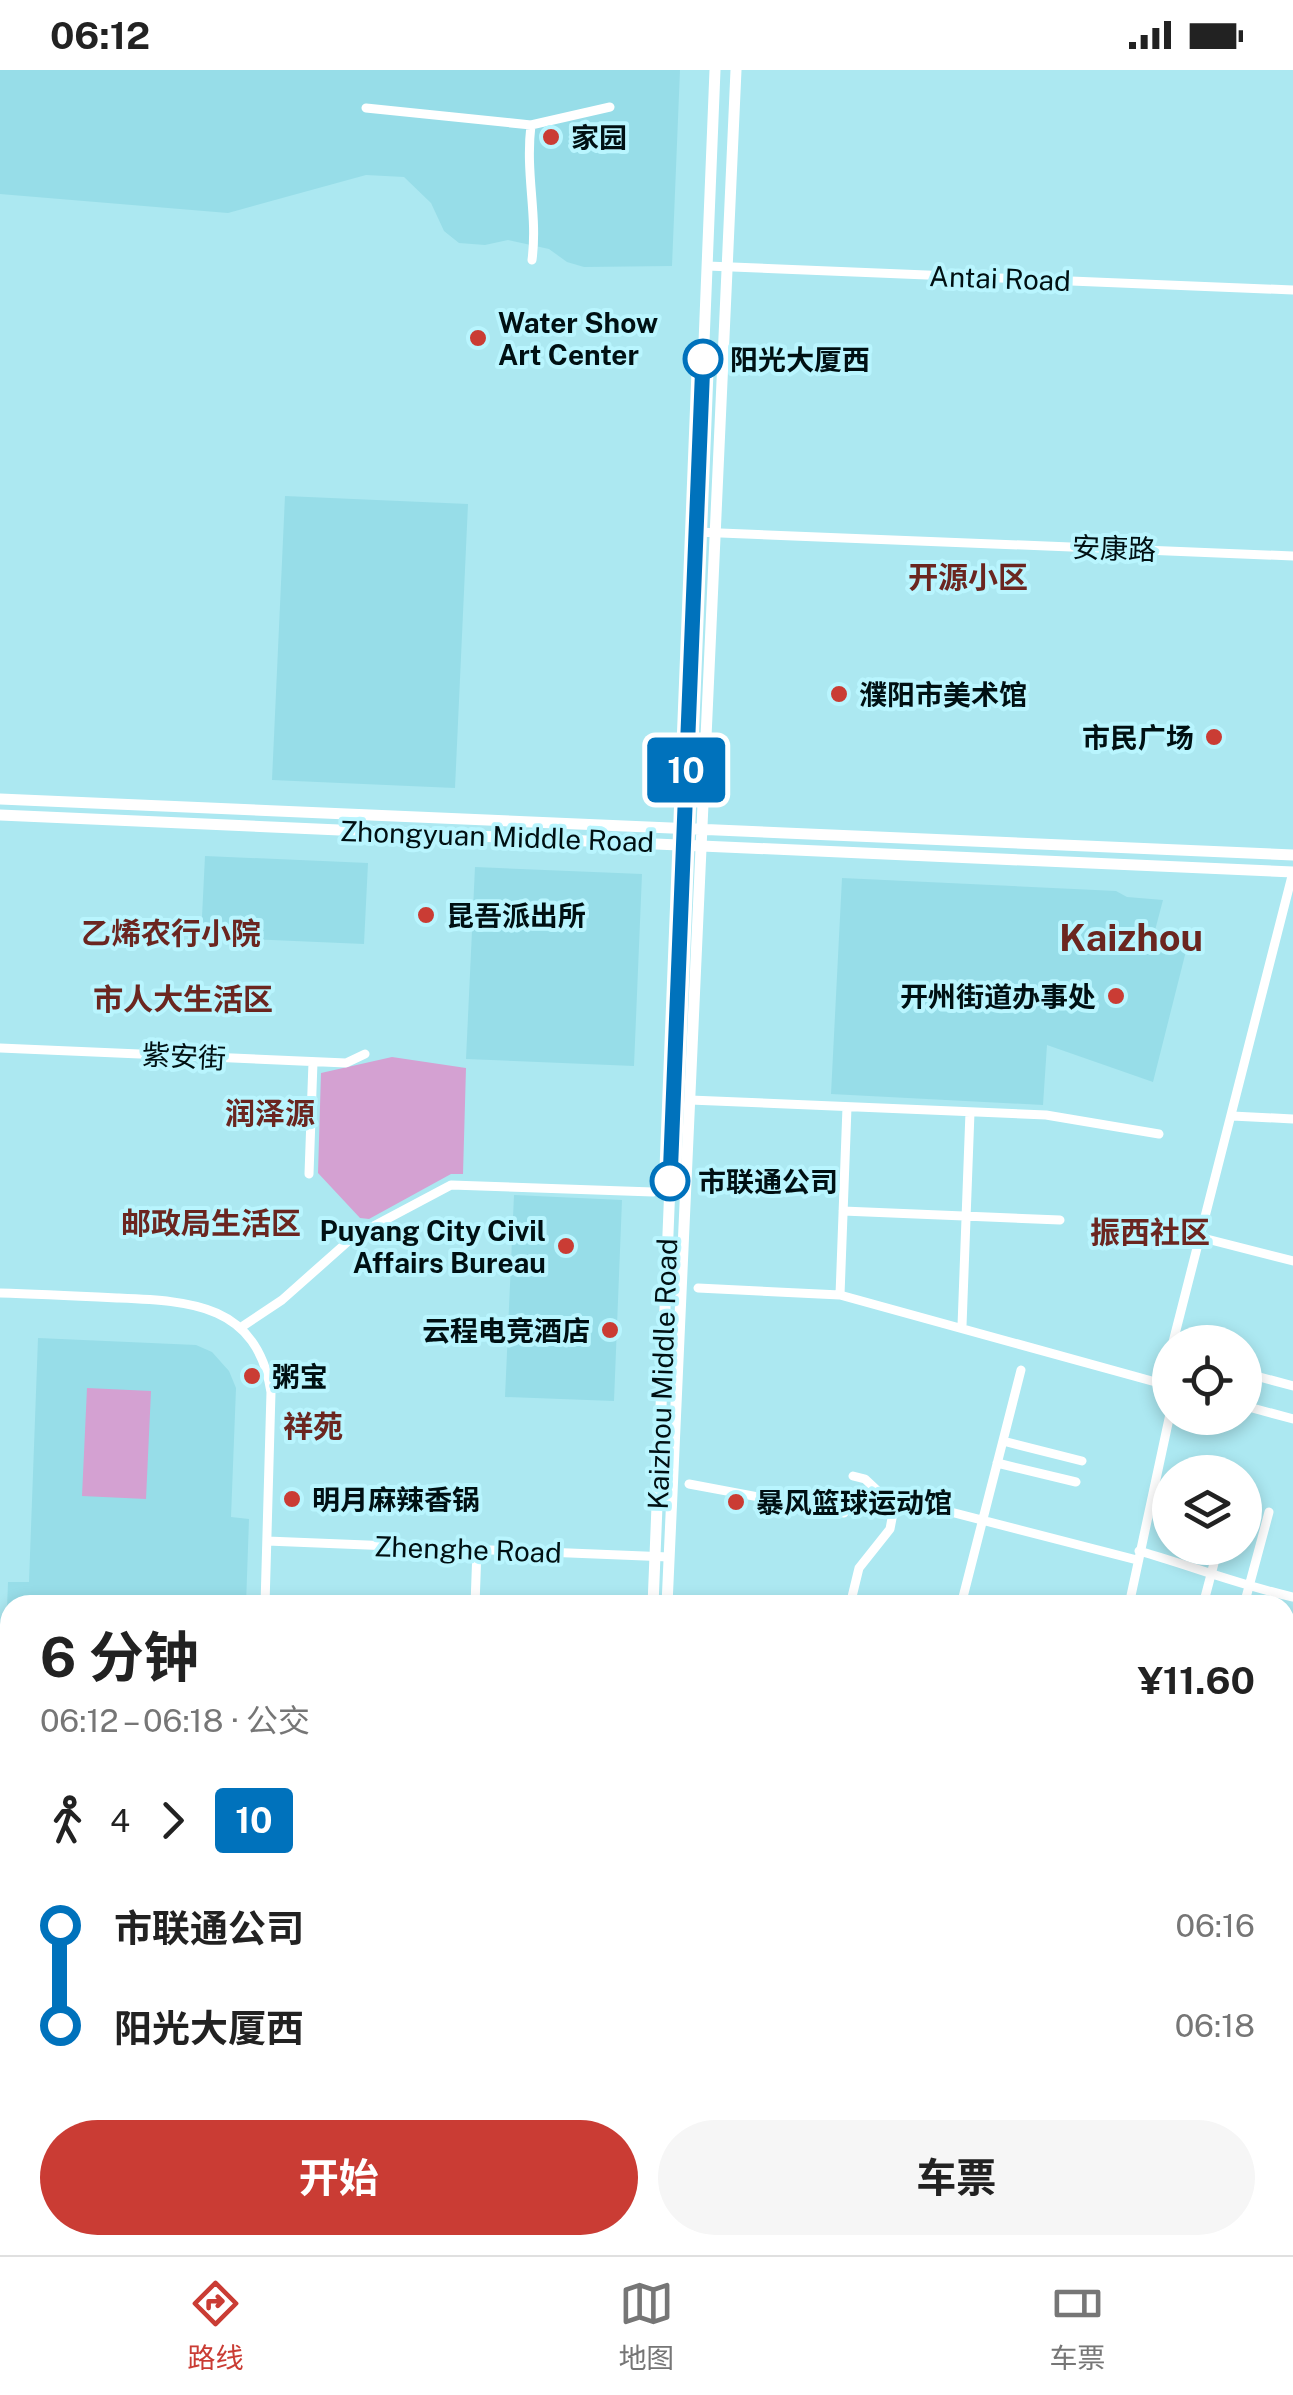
<!DOCTYPE html>
<html lang="zh">
<meta charset="utf-8">
<style>
:root{--surface:#fff;--page:#f6f6f6;--text:#222;--muted:#767676;--line:#e0e0e0;--accent:#ca3c34}
body{margin:0;font-family:"Public Sans","Noto Sans SC",sans-serif;background:var(--page);color:var(--text);height:100vh;display:flex;flex-direction:column;font-size:38px;white-space:nowrap}
*{box-sizing:border-box;margin:0}
p{font-size:32px;color:var(--muted)}
.icon{flex:none;width:55px;height:55px;fill:none;stroke:currentColor;stroke-width:2;stroke-linecap:round;stroke-linejoin:round}
.map{position:relative;flex:1;overflow:hidden}
.sheet{position:absolute;left:0px;top:1525px;width:1295px;height:660px;display:flex;flex-direction:column;background:var(--surface);border-radius:30px 30px 0 0;box-shadow:0 5px 15px #0003}
.sheet>*{flex:none}
.badge{padding:0 20px;border-radius:8px;font-size:35px;line-height:65px}
.buttons{position:absolute;left:1152px;top:1255px;display:grid;gap:20px}
.buttons a{display:grid;place-items:center;width:110px;height:110px;border-radius:50%;background:var(--surface);box-shadow:0 5px 15px #0003;font-size:50px}
.map>.badge{position:absolute;translate:-50% -50%;box-shadow:0 0 0 5px #fff}
.legs{display:flex;align-items:center;gap:15px;height:110px;padding:0 40px;font-size:32px}
.legs p{margin-inline-start:auto}
.overview{display:flex;align-items:center;justify-content:space-between;height:170px;padding:0 40px}
h1{font-size:55px;font-weight:700;line-height:75px}
.button{display:flex;gap:20px;margin-top:auto;padding:20px 40px}
.button a{flex:1;height:115px;border-radius:60px;background:var(--accent);color:#fff;font-size:40px;font-weight:700;line-height:115px;text-align:center}
.button a+a{background:var(--page);color:var(--text)}
ul{padding:0 40px;list-style:none}
li{display:flex;align-items:center;gap:35px;height:100px;font-size:38px}
li i{display:grid;place-items:center;width:15px;height:100%;margin:0 12px;background:currentColor}
li i::after{content:'';width:25px;height:25px;margin:-12px;border:8px solid;border-radius:50%;background:var(--surface)}
li p{margin-inline-start:auto}
li:first-child i{background:linear-gradient(#0000 50%,currentColor 0)}
li:last-child i{background:linear-gradient(currentColor 50%,#0000 0)}
.status{display:flex;justify-content:space-between;align-items:center;height:70px;padding:0 50px;background:var(--surface);direction:ltr}
.status svg{height:28px;fill:currentColor}
.tab-bar{display:flex;justify-content:space-around;align-items:center;height:140px;border-top:2px solid var(--line);background:var(--surface);font-size:28px;color:var(--muted)}
.tab-bar a{display:grid;justify-items:center;gap:5px}
.tab-bar .active{color:var(--accent)}
.map>svg:first-child{display:block}
</style>
<div class="status"><b>06:12</b><svg viewBox="0 0 49 12"><path d="M0 12V9h3v3zM5 12V6h3v6zM10 12V3h3v9zM15 12V0h3v12zM26 1h20v11H26zM47 4h2v5h-2z"/></svg></div>
<div class="map">
<svg width="1293" height="2185" viewBox="0 0 1293 2185">
<rect width="100%" height="100%" fill="#ace8f1"/>
<path fill="#97dde8" d="M0 0H680L672 196 584 197 567 192 549 179 508 170 485 175 459 173 444 161 431 133 404 107 366 105 228 143 0 124Z
M285 426 468 434 455 718 272 710Z
M205 786 368 793 364 874 201 867Z
M475 797 642 804 634 996 466 989Z
M842 808 1116 821 1127 827 1163 830 1153 868 1187 877 1153 1012 1047 975 1043 1035 831 1024Z
M514 1125 622 1130 614 1331 505 1327Z
M38 1268 196 1275 212 1282 229 1301 236 1318 231 1447 249 1449 246 1535H10V1672H2L8 1512H29Z
M0 1958 10 1959V2072H0Z"/>
<path fill="#d4a1d2" d="M392 987 466 998 463 1104H451L369 1149 360 1148 318 1103 321 1003Z
M87 1318 151 1321 146 1429 82 1426Z"/>
<g fill="none" stroke-linecap="round" stroke-linejoin="round">
<path stroke="#fff" stroke-width="9" d="M366 38 531 55 610 37
M531 55C525 105 538 144 532 190
M707 196 1293 220
M696 462 1293 486
M0 978 346 993 365 984
M690 1030 1046 1045 1159 1064
M1232 1046 1293 1049
M309 1104 313 992
M843 1141 1060 1150
M1199 1167 1293 1191
M698 1218 840 1225 1170 1316
M0 1223C39 1224 78 1226 117 1228 190 1231 257 1233 271 1322L265 1535
M840 1225 847 1037
M962 1256 970 1042
M240 1258 282 1230 353 1167 451 1115 653 1122
M1173 1272 1293 802
M1170 1284V1307
M1245 1303 1293 1316
M1245 1336 1293 1349
M1003 1371 1082 1391
M997 1393 1076 1412
M853 1406 865 1409 881 1424 1137 1490
M689 1414 844 1443
M267 1471 669 1487
M1139 1481C1192 1496 1239 1515 1293 1527
M475 1535 477 1479
M850 1535 859 1498 890 1459 896 1427
M961 1535 1021 1300
M1129 1535 1170 1344
M1203 1535 1218 1478
M1244 1535 1269 1442
M0 1691H10
M0 1952H10"/>
<path stroke="#fff" stroke-width="11" d="M0 729 1293 785
M0 745 1293 802
M653 1535 715 0
M667 1535 736 0
M0 2102 10 2103
M0 2114H10
M1285 2157 1293 2158
M1285 2169H1293
M607 2175 634 2185 666 2175"/>
</g>
<g fill="none" stroke-linecap="round" stroke-linejoin="round">
<defs>
<path id="line-1" d="M670 1111 703 289"/>
</defs>
<use href="#line-1" stroke="#fff" stroke-width="22"/>
<use href="#line-1" stroke="#0072bc" stroke-width="15"/>
</g>
<g fill="#ca3c34" stroke="#b9f5fe" stroke-width="4">
<circle cx="551" cy="67" r="10"/>
<circle cx="478" cy="268" r="10"/>
<circle cx="839" cy="624" r="10"/>
<circle cx="1214" cy="667" r="10"/>
<circle cx="426" cy="845" r="10"/>
<circle cx="1116" cy="926" r="10"/>
<circle cx="566" cy="1176" r="10"/>
<circle cx="610" cy="1260" r="10"/>
<circle cx="252" cy="1306" r="10"/>
<circle cx="292" cy="1429" r="10"/>
<circle cx="736" cy="1432" r="10"/>
</g>
<g fill="#fff" stroke="#0072bc" stroke-width="5">
<circle cx="703" cy="289" r="18"/>
<circle cx="670" cy="1111" r="18"/>
</g>
<g text-anchor="middle" dominant-baseline="central" stroke-width="8" stroke-linejoin="round" paint-order="stroke">
<g font-size="28" font-weight="bold" fill="#001013" stroke="#b9f5fe" text-anchor="start">
<text x="571" y="67">家园</text>
<text x="498" y="252">Water Show<tspan x="498" dy="32">Art Center</tspan></text>
<text x="859" y="624">濮阳市美术馆</text>
<text x="1194" y="667" text-anchor="end">市民广场</text>
<text x="446" y="845">昆吾派出所</text>
<text x="1096" y="926" text-anchor="end">开州街道办事处</text>
<text x="546" y="1160" text-anchor="end">Puyang City Civil<tspan x="546" dy="32">Affairs Bureau</tspan></text>
<text x="590" y="1260" text-anchor="end">云程电竞酒店</text>
<text x="272" y="1306">粥宝</text>
<text x="312" y="1429">明月麻辣香锅</text>
<text x="756" y="1432">暴风篮球运动馆</text>
</g>
<g font-size="28" fill="#001013" stroke="#b9f5fe">
<text transform="translate(1000 208) rotate(2)">Antai Road</text>
<text transform="translate(1114 478) rotate(2)">安康路</text>
<text transform="translate(497 766) rotate(2)">Zhongyuan Middle Road</text>
<text transform="translate(184 986) rotate(3)">紫安街</text>
<text transform="translate(662 1304) rotate(-88)">Kaizhou Middle Road</text>
<text transform="translate(468 1479) rotate(2)">Zhenghe Road</text>
</g>
<g font-size="28" font-weight="bold" fill="#001013" stroke="#b9f5fe" text-anchor="start">
<text x="730" y="289">阳光大厦西</text>
<text x="698" y="1111">市联通公司</text>
</g>
<g font-size="30" font-weight="bold" fill="#6b2620" stroke="#b9f5fe">
<text x="968" y="507">开源小区</text>
<text x="171" y="863">乙烯农行小院</text>
<text x="183" y="929">市人大生活区</text>
<text x="270" y="1043">润泽源</text>
<text x="211" y="1153">邮政局生活区</text>
<text x="1150" y="1162">振西社区</text>
<text x="313" y="1356">祥苑</text>
</g>
<g font-size="38" font-weight="bold" fill="#6b2620" stroke="#b9f5fe">
<text x="1131" y="867">Kaizhou</text>
</g>
</g>
</svg>
<div class="buttons">
<a><svg class="icon" aria-label="locate" viewBox="0 0 24 24"><circle cx="12" cy="12" r="6"/><path d="M12 2v4M12 18v4M2 12h4M18 12h4"/></svg></a>
<a><svg class="icon" aria-label="layers" viewBox="0 0 24 24"><path d="M12 4l9 5-9 5-9-5zM3 14l9 5 9-5"/></svg></a>
</div>
<b class="badge" style="left:686px;top:700px;background:#0072bc;color:#fff">10</b>
<section class="sheet">
<div class="overview"><div><h1>6 分钟</h1><p>06:12 – 06:18 · 公交</p></div><b>¥11.60</b></div>
<div class="legs"><svg class="icon" aria-label="walk" viewBox="0 0 24 24"><circle cx="13" cy="4" r="2"/><path d="M13 8l-2 6 4 7M11 14l-3 7M7 12l3-4h3l4 4"/></svg>4<svg class="icon" aria-label="forward" viewBox="0 0 24 24"><path d="M9 5l7 7-7 7"/></svg><b class="badge" style="background:#0072bc;color:#fff">10</b></div>
<ul>
<li><i style="color:#0072bc"></i><b>市联通公司</b><p>06:16</p></li>
<li><i style="color:#0072bc"></i><b>阳光大厦西</b><p>06:18</p></li>
</ul>
<div class="button"><a>开始</a><a>车票</a></div>
</section>
</div>
<nav class="tab-bar">
<a class="active"><svg class="icon" aria-label="directions" viewBox="0 0 24 24"><path d="M12 3l9 9-9 9-9-9zM9 14v-3h6M13 9l2 2-2 2"/></svg>路线</a>
<a><svg class="icon" aria-label="map" viewBox="0 0 24 24"><path d="M3 6l6-2 6 2 6-2v14l-6 2-6-2-6 2zM9 4v14M15 6v14"/></svg>地图</a>
<a><svg class="icon" aria-label="tickets" viewBox="0 0 24 24"><path d="M3 7h18v10H3zM15 7v10"/></svg>车票</a>
</nav>
